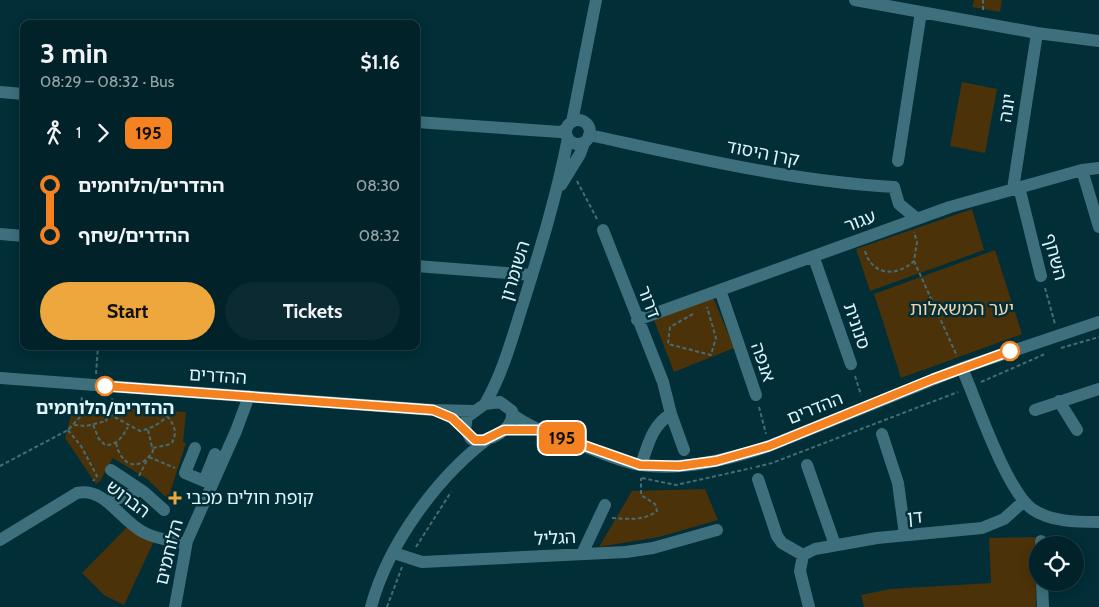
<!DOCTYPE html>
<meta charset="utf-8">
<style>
:root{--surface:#012229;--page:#0b2a31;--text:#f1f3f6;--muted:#96a4a8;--line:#233f46;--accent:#eea73d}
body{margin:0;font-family:Cabin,"Noto Sans Hebrew",sans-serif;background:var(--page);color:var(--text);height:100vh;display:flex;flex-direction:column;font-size:19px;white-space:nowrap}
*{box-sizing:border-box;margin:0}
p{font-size:16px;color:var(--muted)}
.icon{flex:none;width:28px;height:28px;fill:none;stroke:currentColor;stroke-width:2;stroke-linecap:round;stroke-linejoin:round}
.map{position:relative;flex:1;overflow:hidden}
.panel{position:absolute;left:20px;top:20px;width:400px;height:330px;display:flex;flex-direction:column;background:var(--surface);border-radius:10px;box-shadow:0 2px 12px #0003,0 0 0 1px var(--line)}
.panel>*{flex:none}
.badge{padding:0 10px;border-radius:8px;font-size:18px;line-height:32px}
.fabs{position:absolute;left:1029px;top:536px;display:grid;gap:10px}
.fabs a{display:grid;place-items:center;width:55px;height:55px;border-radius:50%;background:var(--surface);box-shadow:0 2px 12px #0003,0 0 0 1px var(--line);font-size:25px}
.map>.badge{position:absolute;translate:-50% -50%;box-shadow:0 0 0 2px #fff}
.legs{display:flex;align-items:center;gap:8px;height:55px;padding:0 20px;font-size:16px}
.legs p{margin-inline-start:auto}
.head{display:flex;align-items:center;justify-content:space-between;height:85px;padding:0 20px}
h1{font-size:28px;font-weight:800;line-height:38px}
.button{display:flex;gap:10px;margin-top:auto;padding:10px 20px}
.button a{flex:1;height:58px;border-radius:30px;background:var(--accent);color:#111;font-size:20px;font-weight:800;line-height:58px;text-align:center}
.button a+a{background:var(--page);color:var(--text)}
ul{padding:0 20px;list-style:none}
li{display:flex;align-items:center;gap:18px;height:50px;font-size:19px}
li i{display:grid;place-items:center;width:8px;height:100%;margin:0 6px;background:currentColor}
li i::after{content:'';width:12px;height:12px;margin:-6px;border:4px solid;border-radius:50%;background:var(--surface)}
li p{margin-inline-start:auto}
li:first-child i{background:linear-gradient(#0000 50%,currentColor 0)}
li:last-child i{background:linear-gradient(currentColor 50%,#0000 0)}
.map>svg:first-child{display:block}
</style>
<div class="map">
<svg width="1099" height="607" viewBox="0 0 1099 607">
<rect width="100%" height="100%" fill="#012e37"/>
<path fill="#4c3208" d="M974 0H1002L1000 12 972 7Z
M962 82 997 89 985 153 950 146Z
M972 209 984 250 870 291 856 249Z
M995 250 1022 334 901 378 874 294Z
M713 297 734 348 674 372 654 320Z
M74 405 186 412 183 442 186 443 168 499 147 479 113 458 100 481 96 484 65 438Z
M705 489 718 520 659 537 599 547 632 491Z
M131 523 155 539 124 605 104 595 82 573Z
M1035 537 1036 607H864L861 595 890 589 991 583 989 538Z"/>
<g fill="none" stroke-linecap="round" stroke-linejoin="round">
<path stroke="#466c74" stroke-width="2" stroke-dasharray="4 2.5" stroke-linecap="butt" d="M983 10V0
M577 181 597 219
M865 251C872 276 897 277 914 261L917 242 914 232
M914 261 957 356
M1045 288 1055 324
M693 314 670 327 668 344 711 355 716 338 707 307
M1061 348 1099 337
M96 374 98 346
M855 376 861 395
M981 382 1045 354
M759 407 766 434
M109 414 140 431C156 427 170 419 173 402
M74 425 86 426 106 421 113 397
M93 425 99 439 105 445C118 445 122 437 128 427
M68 430 81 446 97 476 93 481
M116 443C121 466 139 473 153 451L148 430
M153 448 171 444C178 433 175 426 167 416
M149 457 175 468
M0 466 68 430 80 417 82 396
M756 467 772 463 958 392
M139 476 147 460
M642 478 676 485 752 468
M612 518C628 519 644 521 657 511L655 504 641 495V478
M416 547 451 492
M387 607 402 567"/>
<path stroke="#3d6f7c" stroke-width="12" d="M855 0 1037 33 1099 41
M0 92 24 94
M566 132a12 12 0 1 1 24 0a12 12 0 1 1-24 0Z
M416 122 560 132 566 129
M572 122 596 0
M589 135C691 157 790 181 894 187L899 204 916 218
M898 161 921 12
M1082 170 1099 227
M561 185 580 154 584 143
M1019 187 1041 276
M1013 189 1037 33
M603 230 663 382 671 414 684 450
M0 234 24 236
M814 258 851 364
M416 266 532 275
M720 290 756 395
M637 320 950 207 1082 170 1099 168
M962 368C976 400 1006 490 1032 509 1051 522 1077 522 1099 522
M0 378 433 410 475 411
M1059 401 1077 430
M500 402 512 411C515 429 488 445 471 439L465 429 467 417 485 404Z
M485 404C503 373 512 338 523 304 540 250 557 195 568 138
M1035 410 1099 389
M512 414C532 429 555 436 578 444 598 451 619 462 640 465 683 471 728 460 769 446L962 368 1099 322
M882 434 898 483 905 535
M195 448 185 473 204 481 216 474
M641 465C648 445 652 425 671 414
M807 465 835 545
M111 470 144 492 164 510
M758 479 777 536 782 543 803 555
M204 481 215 454
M108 502 141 490
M0 540 77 493C106 487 121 522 145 533 157 539 173 541 186 544
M1041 541V545
M394 553 422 562 626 552 653 548 717 530
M582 554 605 505
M803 555 815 549 877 538 982 528 1004 519 1024 501
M803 555 800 571 809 607
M1042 582 1043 607
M175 607 187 541 236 431 249 396
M371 607C388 544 437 477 489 438"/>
</g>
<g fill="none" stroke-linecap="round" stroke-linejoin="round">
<defs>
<path id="line-1" d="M105 386 433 410 452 418 475 440H484L504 430H540L640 465 679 466 716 461 769 446 933 379 1010 351"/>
</defs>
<use href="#line-1" stroke="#fff" stroke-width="11"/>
<use href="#line-1" stroke="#f58220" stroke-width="8"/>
</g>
<g fill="#fff" stroke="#f58220" stroke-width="2.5">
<circle cx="1010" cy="351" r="9"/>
<circle cx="105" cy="386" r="9"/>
</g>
<path fill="#eea73d" stroke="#012e37" stroke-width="2" d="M172.5 490.5h5v5h5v5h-5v5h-5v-5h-5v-5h5z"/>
<g text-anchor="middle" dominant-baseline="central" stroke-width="5" stroke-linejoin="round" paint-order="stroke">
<g font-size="18" fill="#dff5fb" stroke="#012e37">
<text transform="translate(1007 108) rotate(-81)">יונה</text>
<text transform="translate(763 153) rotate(11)">קרן היסוד</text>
<text transform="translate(860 221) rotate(-21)">עגור</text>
<text transform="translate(1055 257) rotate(75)">השחף</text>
<text transform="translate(515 271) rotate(-73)">השומרון</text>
<text transform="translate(649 302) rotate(69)">דרור</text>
<text transform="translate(857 326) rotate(71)">סנונית</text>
<text transform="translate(763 362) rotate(71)">אנפה</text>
<text transform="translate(218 376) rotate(4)">ההדרים</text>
<text transform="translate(815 408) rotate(-22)">ההדרים</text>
<text transform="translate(128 499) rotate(37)">הברוש</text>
<text transform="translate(915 517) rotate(-5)">דן</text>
<text transform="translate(555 538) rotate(-3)">הגליל</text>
<text transform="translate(169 552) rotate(-76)">הלוחמים</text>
</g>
<g font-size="18" fill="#f3d3ac" stroke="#012e37">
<text x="962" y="309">יער המשאלות</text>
</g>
<g font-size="18" font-weight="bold" fill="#dff5fb" stroke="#012e37">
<text x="105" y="408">ההדרים/הלוחמים</text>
</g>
<g font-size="18" fill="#dff5fb" stroke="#012e37" text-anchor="start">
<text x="186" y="498">קופת חולים מכבי</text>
</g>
</g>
</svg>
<div class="fabs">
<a><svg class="icon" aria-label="locate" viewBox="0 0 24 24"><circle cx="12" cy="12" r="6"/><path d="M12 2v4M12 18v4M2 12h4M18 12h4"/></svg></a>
</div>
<b class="badge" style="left:562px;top:438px;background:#f58220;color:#111">195</b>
<section class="panel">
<div class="head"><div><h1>3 min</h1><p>08:29 – 08:32 · Bus</p></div><b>$1.16</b></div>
<div class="legs"><svg class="icon" aria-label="walk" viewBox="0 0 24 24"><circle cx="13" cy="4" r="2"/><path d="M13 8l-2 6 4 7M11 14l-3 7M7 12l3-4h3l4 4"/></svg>1<svg class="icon" aria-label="forward" viewBox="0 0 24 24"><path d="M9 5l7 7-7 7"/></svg><b class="badge" style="background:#f58220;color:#111">195</b></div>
<ul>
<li><i style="color:#f58220"></i><b>ההדרים/הלוחמים</b><p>08:30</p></li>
<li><i style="color:#f58220"></i><b>ההדרים/שחף</b><p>08:32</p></li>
</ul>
<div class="button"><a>Start</a><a>Tickets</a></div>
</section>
</div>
